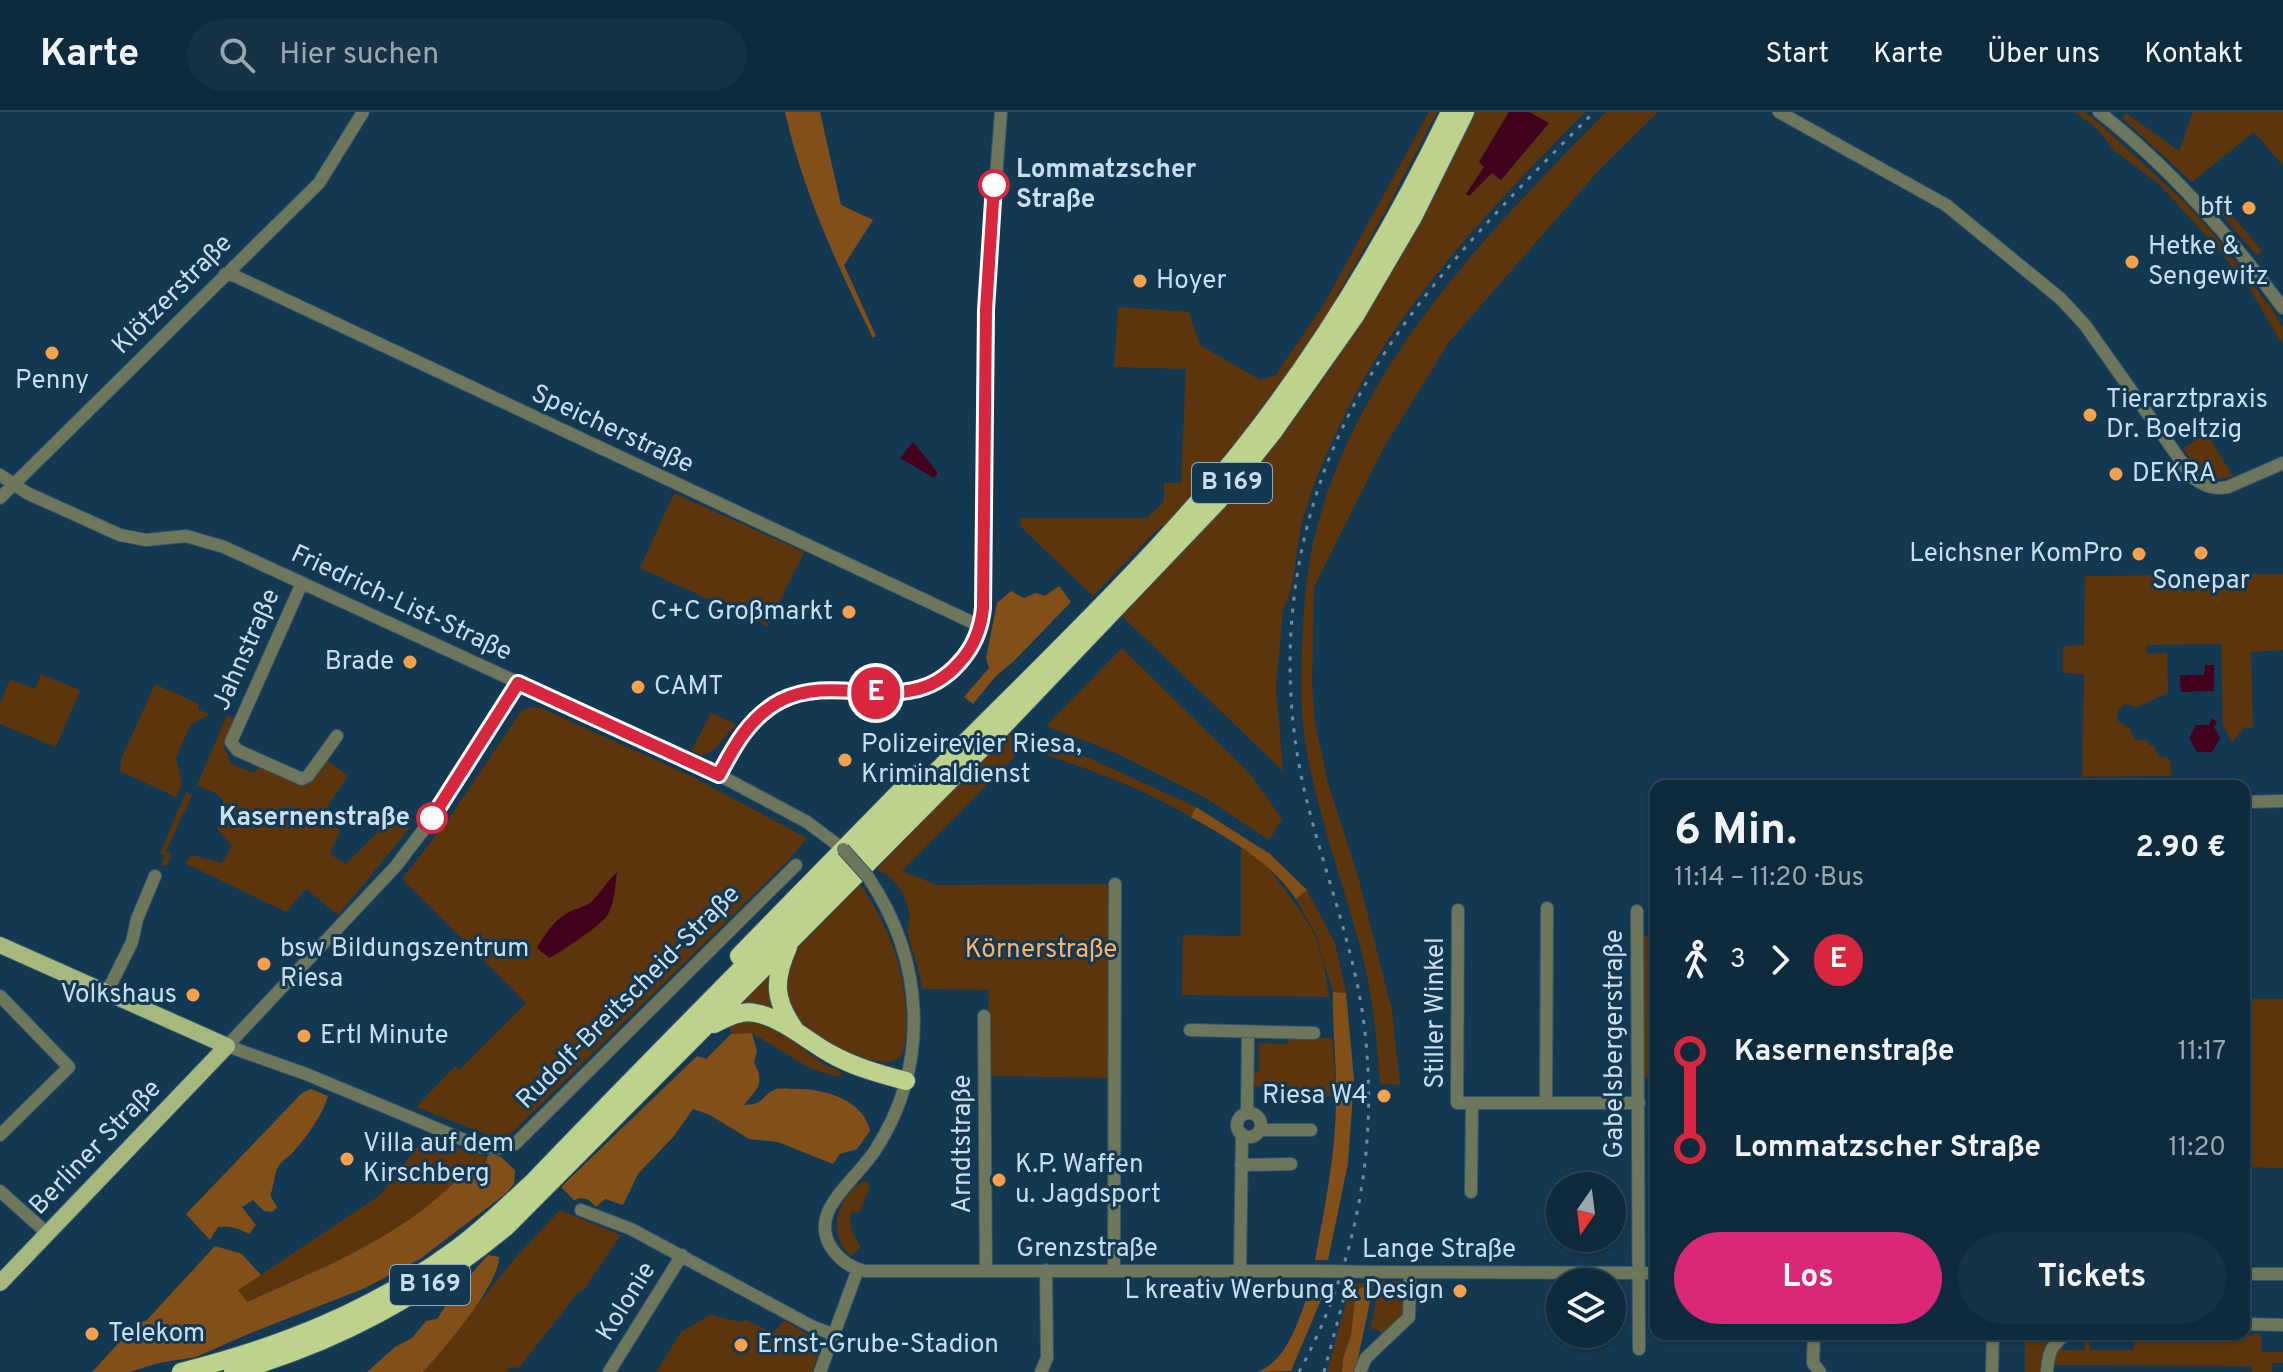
<!DOCTYPE html>
<html lang="de">
<meta charset="utf-8">
<style>
:root{--surface:#0e2a3d;--page:#173244;--text:#f1f3f6;--muted:#9ba7b0;--line:#2e4657;--accent:#db2777}
body{margin:0;font-family:Overpass,sans-serif;background:var(--page);color:var(--text);height:100vh;display:flex;flex-direction:column;font-size:30px;white-space:nowrap}
*{box-sizing:border-box;margin:0}
p{font-size:26px;color:var(--muted)}
.icon{flex:none;width:44px;height:44px;fill:none;stroke:currentColor;stroke-width:2;stroke-linecap:round;stroke-linejoin:round}
.map{position:relative;flex:1;overflow:hidden}
.side{position:absolute;left:1650px;top:668px;width:600px;height:560px;display:flex;flex-direction:column;background:var(--surface);border-radius:16px;box-shadow:0 2px 6px #0004,0 0 0 2px var(--line)}
.side>*{flex:none}
.badge{padding:0 16px;border-radius:26px;font-size:28px;line-height:52px}
.needle{width:52px;rotate:194deg}
.buttons{position:absolute;left:1546px;top:1060px;display:grid;gap:16px}
.buttons a{display:grid;place-items:center;width:80px;height:80px;border-radius:50%;background:var(--surface);box-shadow:0 2px 6px #0004,0 0 0 2px var(--line);font-size:40px}
.map>.badge{position:absolute;translate:-50% -50%;box-shadow:0 0 0 4px #fff}
.legs{display:flex;align-items:center;gap:12px;height:88px;padding:0 24px;font-size:26px}
.legs p{margin-inline-start:auto}
.overview{display:flex;align-items:center;justify-content:space-between;height:136px;padding:0 24px}
h1{font-size:44px;font-weight:700;line-height:60px}
.cta{display:flex;gap:16px;margin-top:auto;padding:16px 24px}
.cta a{flex:1;height:92px;border-radius:48px;background:var(--accent);color:#fff;font-size:32px;font-weight:700;line-height:92px;text-align:center}
.cta a+a{background:var(--page);color:var(--text)}
ul{padding:0 24px;list-style:none}
li{display:flex;align-items:center;gap:28px;height:96px;font-size:30px}
li i{display:grid;place-items:center;width:12px;height:100%;margin:0 10px;background:currentColor}
li i::after{content:'';width:20px;height:20px;margin:-10px;border:6px solid;border-radius:50%;background:var(--surface)}
li p{margin-inline-start:auto}
li:first-child i{background:linear-gradient(#0000 50%,currentColor 0)}
li:last-child i{background:linear-gradient(currentColor 50%,#0000 0)}
header{display:flex;align-items:center;gap:48px;box-sizing:border-box;height:112px;padding:0 40px;background:var(--surface);border-bottom:2px solid var(--line)}
header strong{font-size:38px}
nav{display:flex;gap:44px;margin-inline-start:auto;font-size:28px}
.search{width:560px;height:72px;background:var(--page);display:flex;align-items:center;gap:20px;box-sizing:border-box;padding:0 28px;border-radius:44px;color:var(--muted);font-size:30px}
.map>svg:first-child{display:block}
</style>
<header>
<strong>Karte</strong>
<div class="search"><svg class="icon" aria-label="search" viewBox="0 0 24 24"><circle cx="10" cy="10" r="6"/><path d="M15 15l6 6"/></svg>Hier suchen</div>
<nav><a>Start</a><a>Karte</a><a>Über uns</a><a>Kontakt</a></nav>
</header>
<div class="map">
<svg width="2283" height="1260" viewBox="0 0 2283 1260">
<rect width="100%" height="100%" fill="#133851"/>
<path fill="#5c350c" d="M1429 0H1437L1384 102 1328 200V207L1259 305 1171 410 1160 415 1093 484 1021 415 1020 406H1147L1164 389V371H1181L1186 257 1114 255 1118 195 1189 200 1200 233 1260 268 1275 264 1324 192Z
M1474 0H1509L1479 50 1484 55 1467 81 1493 61 1501 68 1549 11 1529 0H1585C1491 96 1394 195 1337 319 1322 350 1309 382 1301 415 1296 437 1294 481 1283 498L1276 575 1283 659 1122 504C1169 452 1220 402 1264 347 1348 240 1417 123 1474 0Z
M1606 0H1658L1600 57 1449 230 1383 337 1314 475 1312 573 1315 611 1328 671 1359 768 1392 899 1400 973 1380 972C1377 930 1373 888 1363 846 1345 776 1319 707 1306 636 1300 602 1301 567 1302 533 1304 494 1306 456 1316 419 1358 253 1489 119 1606 0Z
M2075 0H2085L2098 10 2187 92 2218 127 2271 196 2283 216V233L2248 174 2213 131 2160 73 2115 39 2097 17Z
M2193 0H2283V54L2254 20 2192 70 2122 6 2126 1 2179 39Z
M2216 83 2262 139 2256 143 2212 91Z
M2207 322 2233 364C2204 373 2198 359 2183 336Z
M674 381 804 440 767 514 640 456Z
M2283 462V538L2251 540 2253 616 2245 615 2232 630 2223 614 2221 532 2147 533V542L2167 541 2168 581 2137 595 2125 592 2117 599 2118 609 2130 617 2135 628H2147L2149 633 2155 634V638L2161 645H2166L2171 650V664L2082 665 2084 562 2063 561V534L2084 533 2085 464Z
M1122 536 1250 662 1282 707 1269 728 1204 685 1116 641 1046 614Z
M41 562 80 578 56 635 0 612V592L10 567 35 577Z
M155 572 199 592 198 597 210 603 191 612 176 645 182 673 176 685 120 659 121 647Z
M532 595 541 596 691 664 807 726 787 750 514 1019 508 1023 493 1025 416 995 455 954 459 958 526 891 402 767 447 709 522 598Z
M711 601 736 612 713 639 701 643 691 639Z
M227 603 235 607 224 635 231 652 254 661 259 655 302 673 308 670 326 647 348 664 328 693 340 720 330 742 346 752 393 705 410 716 338 803 306 777 286 800 185 751 192 743 222 751 232 734 217 717 224 689 217 682 197 673Z
M1008 622 1082 643 1196 695 1191 705C1138 674 1082 654 1023 636L902 759 937 773 1109 772 1108 966 986 964 989 878 922 877C920 857 912 840 908 821 907 814 911 809 909 802 906 781 896 767 877 757L929 698Z
M186 680 192 683 166 739 172 742 167 753 161 754 165 743 160 741Z
M1241 733 1266 752 1303 803 1315 824 1324 852 1329 885 1182 883 1183 823 1241 824Z
M860 772C889 815 907 859 906 912 906 924 906 938 898 947L888 950 859 948 801 914 790 901 782 863 795 839Z
M1307 778 1335 831 1346 881 1333 880 1316 823 1296 787Z
M1642 824H1656V966L1643 965Z
M774 852 777 898 725 902Z
M2244 887H2283V1056L2244 1055Z
M749 906 775 916 822 951 841 960 839 965 811 957 752 921 731 922 729 912Z
M1289 925 1332 926 1337 984 1293 983 1292 974H1252V960L1259 959V931L1288 932Z
M425 1025 487 1045 484 1066 464 1061C401 1126 327 1154 246 1190L238 1178 379 1084Z
M864 1069 869 1071V1077L859 1101 852 1100C848 1114 853 1123 861 1135L851 1144C826 1122 837 1084 864 1069Z
M560 1098 623 1124H620L582 1180 579 1179 519 1256 510 1255 506 1260H423L517 1144Z
M1380 1169H1402L1405 1175 1402 1204 1382 1221 1374 1216 1370 1219Z
M1351 1171H1374L1356 1178 1351 1223 1343 1247 1342 1260H1327Z
M710 1203 740 1210 746 1208 774 1221 784 1208 809 1223 820 1232 811 1236 813 1242 819 1241 812 1260H656L681 1220Z
M2025 1222H2058L2045 1260H2025Z
M2077 1222H2089L2090 1238H2134V1222H2261L2262 1240H2283V1251H2272V1260H2252L2251 1254 2050 1253 2063 1229V1238H2085L2084 1223Z"/>
<path fill="#834f19" d="M785 0H820L841 93 873 108 844 153 876 224 873 226C837 153 803 80 785 0Z
M1059 474 1071 490 1014 549 996 564 973 592 964 585 989 556 986 546 997 491 1011 479 1024 486 1036 481 1045 484Z
M1196 695 1270 742 1307 778 1296 787C1270 749 1231 728 1191 705Z
M1333 880 1346 881 1354 967 1348 1051 1328 1148H1315C1325 1094 1336 1041 1336 987 1337 951 1332 916 1333 880Z
M752 921 757 939 754 950C765 972 758 976 744 993 765 993 761 983 776 977 781 976 790 977 795 977 824 976 864 988 870 1019L857 1037 840 1042 833 1052 778 1030 749 1027 710 1003 693 997 674 1024 638 1062 623 1093 605 1087 596 1095C589 1087 584 1084 574 1088L561 1075 697 944 706 947 731 922Z
M311 977 328 984C323 1002 307 1025 294 1039 290 1044 284 1047 280 1052 273 1061 275 1073 270 1083L277 1095 272 1100 264 1099 253 1088 242 1095 256 1113 249 1122C240 1117 229 1113 218 1115L210 1128 186 1102 302 981Z
M491 1041 501 1045 515 1058 514 1072 504 1083 420 1147 365 1176 246 1223 196 1245 159 1251 129 1260H92L135 1213 147 1208 215 1134 242 1142 261 1163 238 1178 247 1190C328 1153 401 1126 464 1061L484 1066 487 1045Z
M488 1143 499 1145C500 1172 443 1238 423 1260H367L395 1235 412 1226 426 1209 437 1207 455 1180Z
M1312 1171H1328L1291 1259 1257 1260C1290 1248 1300 1202 1312 1171Z
M1374 1171 1355 1260H1342L1343 1247 1351 1223 1356 1178Z"/>
<path fill="#42021d" d="M1509 0H1529L1549 11 1501 68 1492 61 1469 84 1466 82 1484 55 1479 50Z
M913 330 938 361 934 366 900 346Z
M2205 553H2214V579L2181 580 2180 563H2204Z
M2212 606 2217 610 2214 615 2220 626 2212 640H2197L2189 626 2196 613H2209Z
M617 760C615 774 615 791 607 804 602 812 559 842 549 846L537 836C545 822 553 810 567 801 575 796 584 796 591 790 601 781 607 769 617 760Z"/>
<g fill="none" stroke-linecap="round" stroke-linejoin="round">
<defs>
<path id="minor" d="M1779 0 1946 93 2061 187 2085 213 2193 366C2205 374 2213 378 2228 375L2283 351
M2099 0C2170 55 2230 124 2283 196
M225 162 235 164 980 514
M0 363 27 381 120 423 146 428 186 424 224 435 719 663 807 710 843 737
M0 386 319 71 363 0
M302 471 231 630 237 638 302 667 308 664 337 624
M518 571 440 696 396 754 227 934 306 962 481 1035 500 1036 515 1032 796 753
M719 663C737 628 757 597 797 582 825 572 853 580 882 582 925 584 968 558 980 515 983 503 983 490 984 478L986 198 1001 0
M2244 690 2283 689
M868 765C924 848 931 951 876 1037 864 1057 831 1084 826 1106 820 1132 842 1154 865 1159H1317
M1458 798 1457 991H1639
M1637 799 1639 1237
M106 882 132 830 137 807 155 764
M0 884 69 955 0 1023
M984 904 986 1159
M1190 918 1314 921
M1546 990 1547 796
M1247 1001 1248 920
M1237 1013a12 12 0 1 1 24 0a12 12 0 1 1-24 0Z
M1260 1018H1311
M1241 1053 1291 1052
M0 1079 48 1122
M1471 1080 1472 991
M581 1098 631 1117 813 1215 835 1223
M1240 1158 1242 1022
M1114 1159 1115 772
M1377 1160 1656 1161
M2244 1162H2283
M2244 1212 2283 1213
M1814 1222 1813 1251 1820 1260
M609 1260 682 1143
M820 1260 858 1157
M1041 1260 1047 1246 1046 1158
M1360 1260 1366 1246 1409 1205 1410 1160
M1992 1260 1993 1222
M2047 1260C2048 1242 2051 1232 2067 1222"/>
<path id="major" d="M0 833 227 934 0 1171"/>
<path id="highway" d="M788 835C773 869 774 888 795 918
M739 844 917 662
M714 912C726 906 741 898 755 901 783 906 807 929 831 942 854 955 880 962 906 969
M181 1260C280 1235 372 1199 455 1138 483 1118 508 1093 534 1069 670 927 810 788 948 648 1046 549 1149 452 1237 344 1322 238 1391 122 1450 0
M233 1260C338 1230 422 1184 506 1115L989 629 1219 388 1273 320 1355 204 1413 105 1465 0"/>
</defs>
<use href="#minor" stroke="#34566d" stroke-width="14"/>
<use href="#major" stroke="#34566d" stroke-width="18"/>
<use href="#highway" stroke="#34566d" stroke-width="20"/>
<use href="#minor" stroke="#6e775b" stroke-width="12"/>
<use href="#major" stroke="#a7b87e" stroke-width="16"/>
<use href="#highway" stroke="#bdd28b" stroke-width="18"/>
<path stroke="#6e8b9f" stroke-width="3" stroke-dasharray="4 8" stroke-linecap="butt" d="M1299 1260C1359 1150 1381 1022 1362 898 1350 823 1321 751 1304 677 1280 571 1287 459 1325 357 1378 216 1490 105 1594 0
M1324 1260 1346 1178"/>
<defs>
<path id="minor-bridge" d="M843 737 868 765
M1317 1159 1377 1160"/>
</defs>
<use href="#minor-bridge" stroke="#34566d" stroke-width="14" stroke-linecap="butt"/>
<use href="#minor-bridge" stroke="#6e775b" stroke-width="12"/>
</g>
<g fill="none" stroke-linecap="round" stroke-linejoin="round">
<defs>
<path id="line-1" d="M432 706 518 571 719 663C734 634 750 605 780 589 840 558 908 609 959 551 973 536 981 517 983 496L986 198 994 73"/>
</defs>
<use href="#line-1" stroke="#fff" stroke-width="18"/>
<use href="#line-1" stroke="#d7263d" stroke-width="12"/>
</g>
<g fill="#fff" stroke="#d7263d" stroke-width="4">
<circle cx="994" cy="73" r="14"/>
<circle cx="432" cy="706" r="14"/>
</g>
<g fill="#f8a04b" stroke="#133851" stroke-width="3">
<circle cx="2249" cy="96" r="8"/>
<circle cx="2132" cy="150" r="8"/>
<circle cx="1140" cy="169" r="8"/>
<circle cx="52" cy="241" r="8"/>
<circle cx="2090" cy="303" r="8"/>
<circle cx="2116" cy="362" r="8"/>
<circle cx="2201" cy="441" r="8"/>
<circle cx="2139" cy="442" r="8"/>
<circle cx="849" cy="500" r="8"/>
<circle cx="410" cy="550" r="8"/>
<circle cx="638" cy="575" r="8"/>
<circle cx="845" cy="648" r="8"/>
<circle cx="264" cy="852" r="8"/>
<circle cx="193" cy="883" r="8"/>
<circle cx="304" cy="924" r="8"/>
<circle cx="1384" cy="984" r="8"/>
<circle cx="347" cy="1047" r="8"/>
<circle cx="999" cy="1068" r="8"/>
<circle cx="1460" cy="1179" r="8"/>
<circle cx="92" cy="1222" r="8"/>
<circle cx="741" cy="1233" r="8"/>
</g>
<g text-anchor="middle" dominant-baseline="central" stroke-width="6" stroke-linejoin="round" paint-order="stroke">
<g fill="#133851" stroke="#92acbe" stroke-width="2">
<rect x="1192" y="351" width="80" height="40" rx="6"/>
<rect x="390" y="1153" width="80" height="40" rx="6"/>
</g>
<g font-size="24" font-weight="bold" fill="#c9dded">
<text x="1232" y="371">B 169</text>
<text x="430" y="1173">B 169</text>
</g>
<g font-size="26" font-weight="bold" fill="#c9dded" stroke="#133851" text-anchor="start">
<text x="1016" y="58">Lommatzscher<tspan x="1016" dy="30">Straße</tspan></text>
<text x="410" y="706" text-anchor="end">Kasernenstraße</text>
</g>
<g font-size="26" fill="#c9dded" stroke="#133851" text-anchor="start">
<text x="2233" y="96" text-anchor="end">bft</text>
<text x="2148" y="135">Hetke &amp;<tspan x="2148" dy="30">Sengewitz</tspan></text>
<text x="1156" y="169">Hoyer</text>
<text x="52" y="269" text-anchor="middle">Penny</text>
<text x="2106" y="288">Tierarztpraxis<tspan x="2106" dy="30">Dr. Boeltzig</tspan></text>
<text x="2132" y="362">DEKRA</text>
<text x="2123" y="442" text-anchor="end">Leichsner KomPro</text>
<text x="2201" y="469" text-anchor="middle">Sonepar</text>
<text x="833" y="500" text-anchor="end">C+C Großmarkt</text>
<text x="394" y="550" text-anchor="end">Brade</text>
<text x="654" y="575">CAMT</text>
<text x="861" y="633">Polizeirevier Riesa,<tspan x="861" dy="30">Kriminaldienst</tspan></text>
<text x="280" y="837">bsw Bildungszentrum<tspan x="280" dy="30">Riesa</tspan></text>
<text x="177" y="883" text-anchor="end">Volkshaus</text>
<text x="320" y="924">Ertl Minute</text>
<text x="1368" y="984" text-anchor="end">Riesa W4</text>
<text x="363" y="1032">Villa auf dem<tspan x="363" dy="30">Kirschberg</tspan></text>
<text x="1015" y="1053">K.P. Waffen<tspan x="1015" dy="30">u. Jagdsport</tspan></text>
<text x="1444" y="1179" text-anchor="end">L kreativ Werbung &amp; Design</text>
<text x="108" y="1222">Telekom</text>
<text x="757" y="1233">Ernst-Grube-Stadion</text>
</g>
<g font-size="26" fill="#c9dded" stroke="#133851">
<text transform="translate(173 183) rotate(-45)">Klötzerstraße</text>
<text transform="translate(612 318) rotate(25)">Speicherstraße</text>
<text transform="translate(401 492) rotate(25)">Friedrich-List-Straße</text>
<text transform="translate(247 538) rotate(-66)">Jahnstraße</text>
<text transform="translate(629 886) rotate(-45)">Rudolf-Breitscheid-Straße</text>
<text transform="translate(1436 901) rotate(-90)">Stiller Winkel</text>
<text transform="translate(1615 932) rotate(-90)">Gabelsbergerstraße</text>
<text transform="translate(963 1032) rotate(-90)">Arndtstraße</text>
<text transform="translate(96 1036) rotate(-46)">Berliner Straße</text>
<text x="1087" y="1137">Grenzstraße</text>
<text x="1439" y="1138">Lange Straße</text>
<text transform="translate(627 1190) rotate(-58)">Kolonie</text>
</g>
<g font-size="26" fill="#ffb16a" stroke="#133851">
<text x="1041" y="838">Körnerstraße</text>
</g>
</g>
</svg>
<div class="buttons">
<a><svg class="needle" viewBox="-14 -14 28 28"><path d="M0-13l5 13h-10z" fill="#e53935"/><path d="M0 13l5-13h-10z" fill="#9ba7b0"/></svg></a>
<a><svg class="icon" aria-label="layers" viewBox="0 0 24 24"><path d="M12 4l9 5-9 5-9-5zM3 14l9 5 9-5"/></svg></a>
</div>
<b class="badge" style="left:876px;top:581px;background:#d7263d;color:#fff">E</b>
<section class="side">
<div class="overview"><div><h1>6 Min.</h1><p>11:14 – 11:20 · Bus</p></div><b>2.90 €</b></div>
<div class="legs"><svg class="icon" aria-label="walk" viewBox="0 0 24 24"><circle cx="13" cy="4" r="2"/><path d="M13 8l-2 6 4 7M11 14l-3 7M7 12l3-4h3l4 4"/></svg>3<svg class="icon" aria-label="forward" viewBox="0 0 24 24"><path d="M9 5l7 7-7 7"/></svg><b class="badge" style="background:#d7263d;color:#fff">E</b></div>
<ul>
<li><i style="color:#d7263d"></i><b>Kasernenstraße</b><p>11:17</p></li>
<li><i style="color:#d7263d"></i><b>Lommatzscher Straße</b><p>11:20</p></li>
</ul>
<div class="cta"><a>Los</a><a>Tickets</a></div>
</section>
</div>
